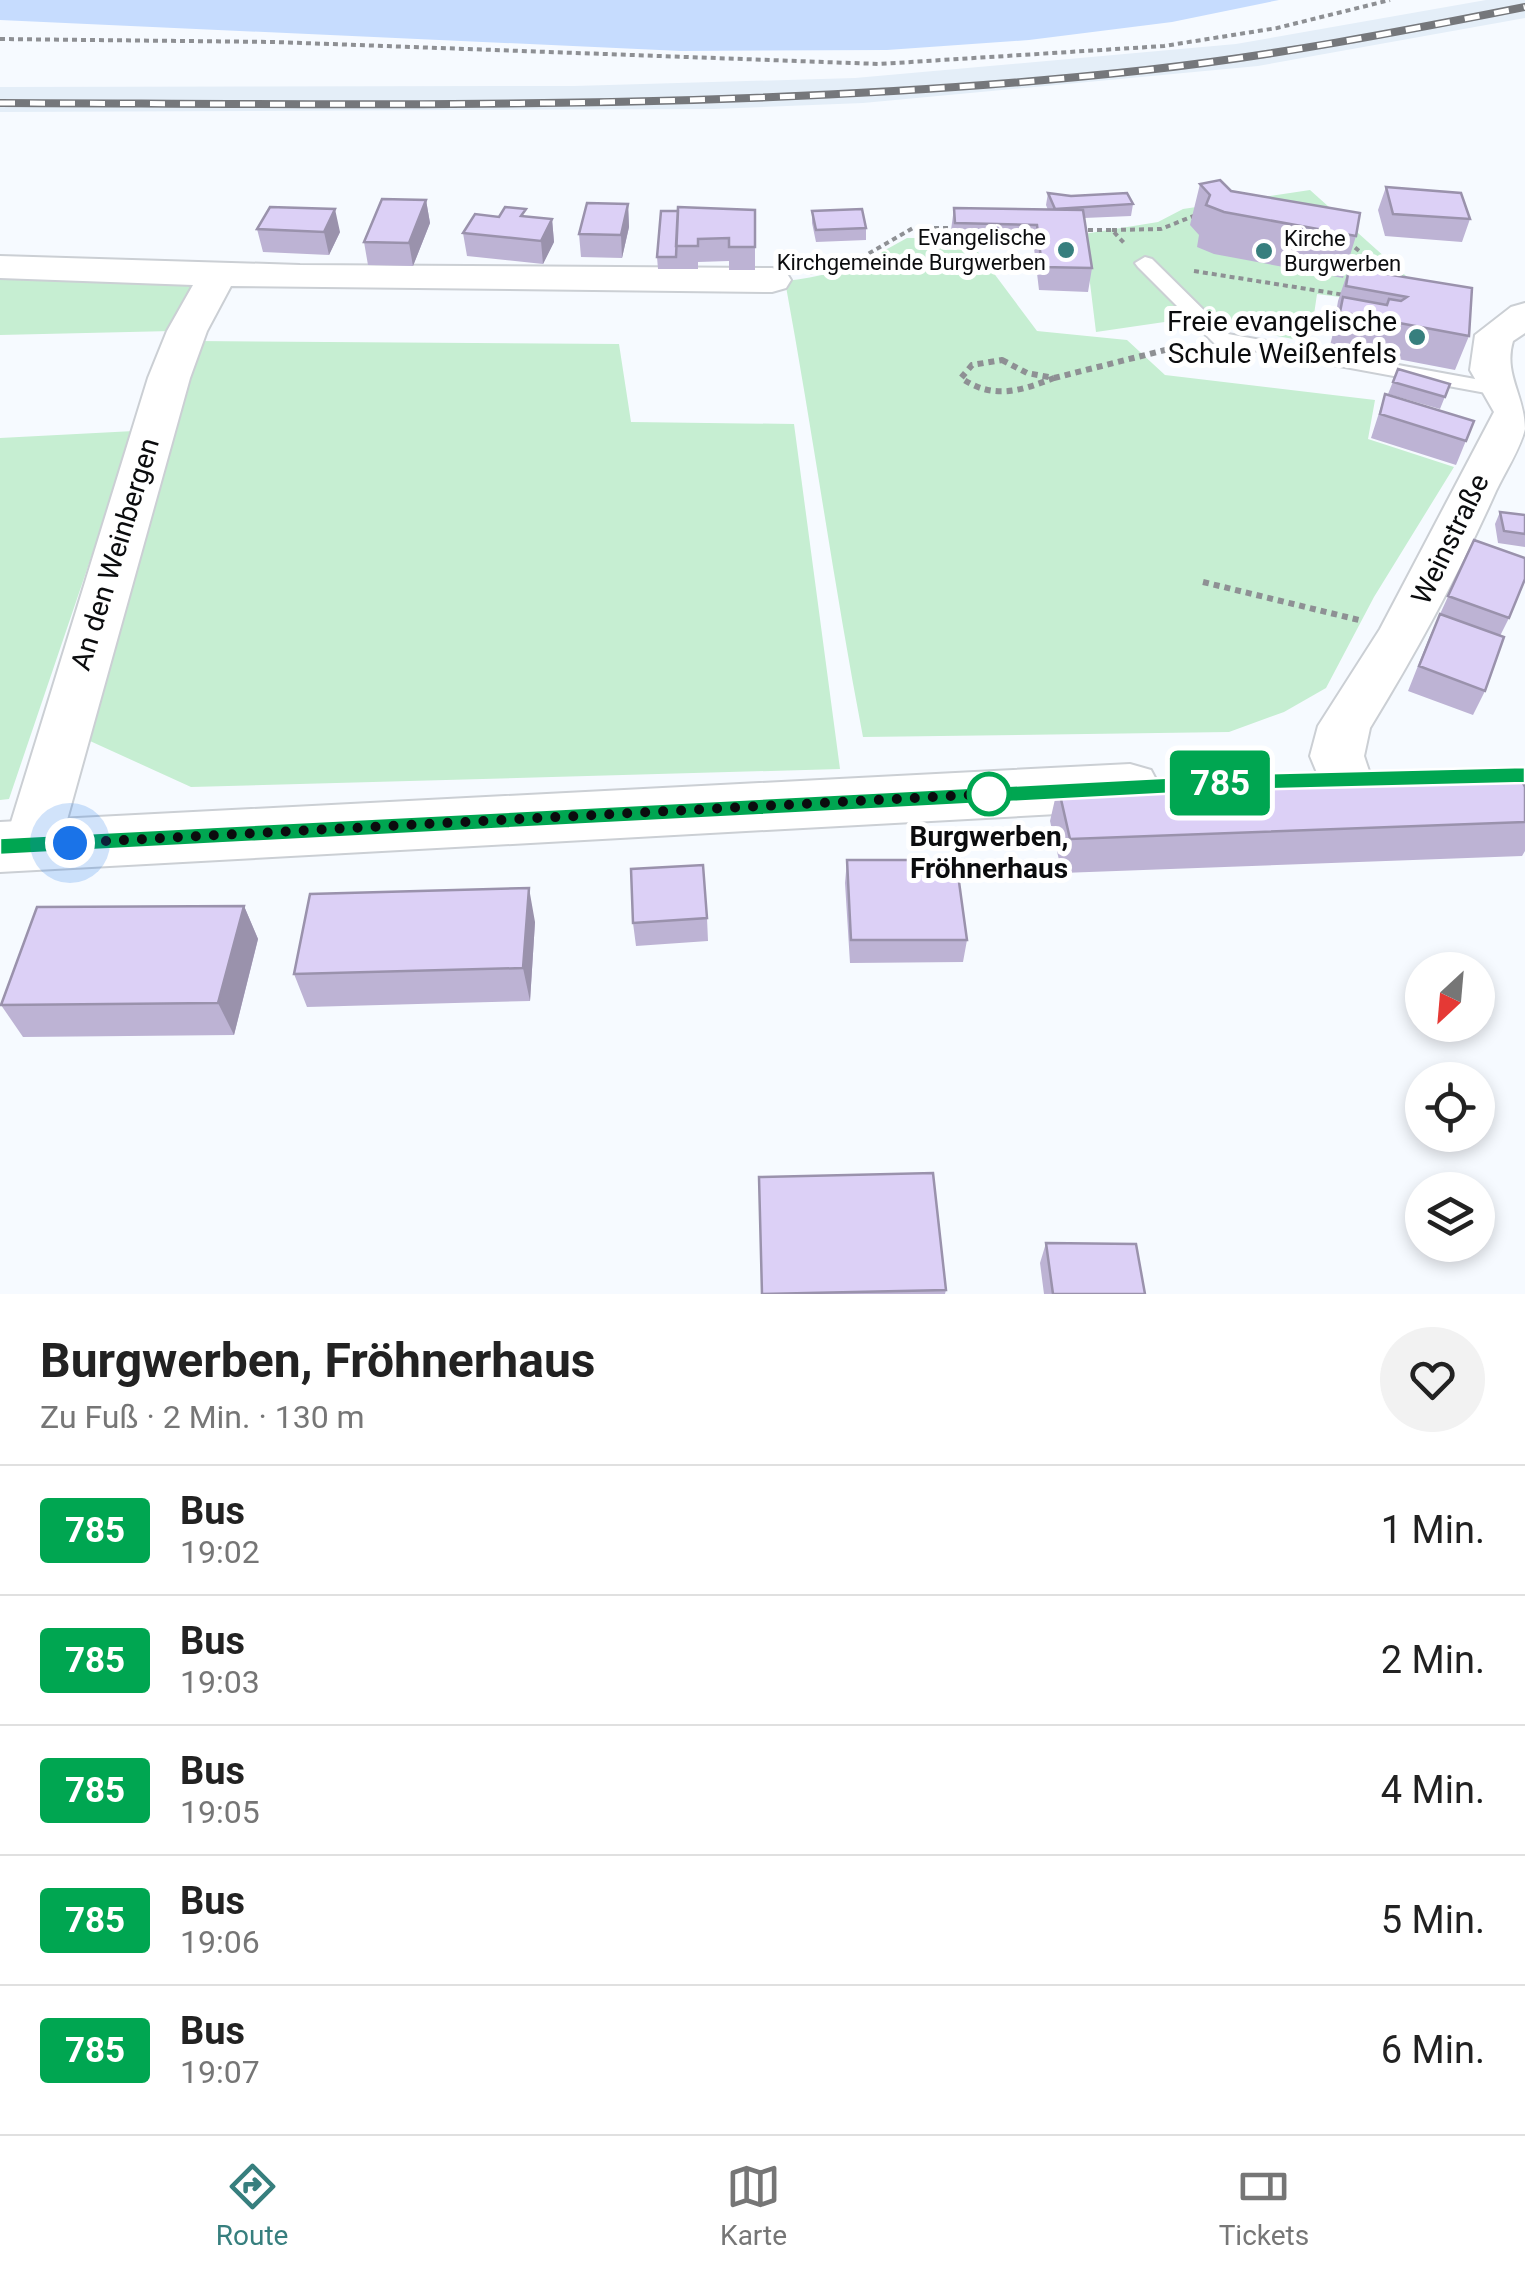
<!DOCTYPE html>
<html lang="de">
<meta charset="utf-8">
<style>
:root{--surface:#fff;--page:#f2f2f2;--text:#222;--muted:#767676;--line:#e0e0e0;--accent:#377f7e}
body{margin:0;font-family:Roboto,sans-serif;background:var(--page);color:var(--text);height:100vh;display:flex;flex-direction:column;font-size:38px;white-space:nowrap}
*{box-sizing:border-box;margin:0}
p{font-size:32px;color:var(--muted)}
.icon{flex:none;width:55px;height:55px;fill:none;stroke:currentColor;stroke-width:2;stroke-linecap:round;stroke-linejoin:round}
.map{position:relative;height:1294px;overflow:hidden}
.drawer{display:flex;flex-direction:column;background:var(--surface);flex:1}
.drawer>*{flex:none}
.badge{padding:0 20px;border-radius:8px;font-size:35px;line-height:65px}
.needle{width:65px;rotate:206deg}
.buttons{position:absolute;left:1405px;top:952px;display:grid;gap:20px}
.buttons a{display:grid;place-items:center;width:90px;height:90px;border-radius:50%;background:var(--surface);box-shadow:0 5px 15px #0003;font-size:50px}
.you{position:absolute;width:50px;height:50px;margin:-25px;border:8px solid #fff;border-radius:50%;background:#1a73e8;box-shadow:0 0 0 15px #1a73e833}
.map>.badge{position:absolute;translate:-50% -50%;box-shadow:0 0 0 5px #fff}
.round{display:grid;place-items:center;flex:none;width:105px;height:105px;border-radius:52px;background:var(--page)}
.overview{display:flex;align-items:center;justify-content:space-between;height:170px;padding:0 40px}
h1{font-size:48px;font-weight:700;line-height:75px}
ul{padding:0;list-style:none}
li{display:flex;align-items:center;gap:30px;height:130px;padding:0 40px;border-top:2px solid var(--line)}
li div{flex:1}
li b{display:block;font-size:38px}
li em{font-style:normal}
li .badge{min-width:110px;font-weight:700;text-align:center}
.dock{display:flex;justify-content:space-around;align-items:center;height:140px;border-top:2px solid var(--line);background:var(--surface);font-size:28px;color:var(--muted)}
.dock a{display:grid;justify-items:center;gap:5px}
.dock .current{color:var(--accent)}
.map>svg:first-child{display:block}
</style>
<div class="map">
<svg width="1525" height="1294" viewBox="0 0 1525 1294">
<rect width="100%" height="100%" fill="#f6faff"/>
<path fill="#e4eef8" d="M1486 0H1525V18L1258 66 863 103 714 109 0 112V87L574 86 855 78 1236 44Z"/>
<path fill="#c6eed2" d="M1310 190 1434 301 1417 307 1317 294 1310 342 1185 319 1096 332 1084 234 1158 222 1183 209Z
M907 238H941L945 247 978 252 1037 331 1127 340 1165 375 1375 400 1368 439 1454 467 1374 597 1326 688 1284 712 1229 732 863 737C834 586 813 433 785 281 831 277 867 261 907 238Z
M0 274 195 278 172 331 0 335Z
M195 341 619 344 631 422 794 424 840 769 191 787 79 736Z
M134 431 9 799 0 800V438Z"/>
<path fill="#c6dcfe" d="M0 0H1279L1172 22 1029 40 887 50 681 51 0 20Z"/>
<g fill="none" stroke-linecap="round" stroke-linejoin="round">
<defs>
<path id="lane" d="M1145 257 1152 259 1228 334 1497 383 1507 389 1497 395 1214 343 1138 267 1135 263Z"/>
<path id="street" d="M0 256 300 265 772 268 786 272 791 280 786 288 772 292 231 286 207 331 190 378 60 845 52 861 32 868 12 861 4 845 148 378 167 331 193 285 0 278Z
M1525 303V333L1513 341C1503 374 1525 396 1525 429 1520 449 1505 472 1496 491 1459 574 1417 651 1370 728L1364 756 1371 777 1363 792 1344 798 1325 792 1310 756 1318 726 1380 629 1494 412 1470 370 1475 335 1511 307Z"/>
<path id="secondary" d="M1130 764 1151 770 1160 787 1151 804 1130 810 0 872V822Z"/>
</defs>
<use href="#lane" stroke="#cbcfd4" stroke-width="4"/>
<use href="#street" stroke="#cbcfd4" stroke-width="4"/>
<use href="#secondary" stroke="#cbcfd4" stroke-width="4"/>
<path stroke="#8e9094" stroke-width="4" stroke-dasharray="5 4" stroke-linecap="butt" d="M0 39 275 42 879 64 1164 46 1277 28 1390 0
M1079 230H1112L1125 244
M1112 230 1161 229 1196 215
M1348 242 1393 278
M1194 271 1345 295
M809 273 866 255 913 228H956"/>
<path stroke="#8e9094" stroke-width="6" stroke-dasharray="6 5" stroke-linecap="butt" d="M1002 360 1027 373 1054 378C1020 391 993 400 961 378L972 365Z
M1054 378 1185 345
M1203 582 1363 621"/>
<use href="#lane" fill="#fff" fill-rule="evenodd"/>
<use href="#street" fill="#fff" fill-rule="evenodd"/>
<use href="#secondary" fill="#fff" fill-rule="evenodd"/>
<defs>
<path id="rail" d="M0 103C382 104 765 112 1146 70 1273 56 1399 32 1525 7"/>
</defs>
<use href="#rail" stroke="#75777b" stroke-width="8"/>
<use href="#rail" stroke="#fff" stroke-width="5" stroke-dasharray="15" stroke-linecap="butt"/>
</g>
<path fill="#bdb3d4" d="M1200 184 1231 191 1356 236 1343 278 1214 254 1197 247 1199 235 1190 225Z
M1386 187 1470 219 1462 242 1385 236 1378 210Z
M1048 193 1133 204 1131 216 1084 218 1092 268 1088 292 1039 290 1034 248 953 246 951 230 954 208 1048 210 1046 205Z
M426 200 430 223 413 266 368 265 364 242Z
M628 204 629 227 622 258 581 257 579 234Z
M755 210V270H729V261L698 262V269H658L657 257 678 211Z
M812 211 866 228V240L816 242 812 223Z
M499 217 552 219 554 242 543 264 467 256 463 233Z
M257 229 340 232 329 255 263 252Z
M1349 268 1472 288 1469 336 1455 370 1330 346 1336 320 1335 319 1338 301Z
M1398 369 1450 384 1440 409 1388 394Z
M1385 394 1474 421 1456 465 1371 438Z
M1500 512 1525 515V547L1498 543 1495 524Z
M1474 540 1509 618 1500 636 1485 691 1473 715 1408 691 1429 638Z
M1058 786 1525 787V851L1522 856 1062 873 1050 821Z
M847 860 967 940 963 962 850 963 845 883Z
M244 906 258 939 234 1035 23 1037 1 1005Z
M707 918 708 941 636 946 633 923Z
M535 922 530 1001 307 1007 294 974Z
M1046 1243 1145 1294H1044L1040 1263Z
M946 1290 945 1294H761Z"/>
<path fill="#9a92ac" d="M426 200 430 223 413 266 409 243Z
M628 204 629 227 622 258 621 235Z
M335 209 340 232 329 255 324 232Z
M552 219 554 242 543 264 541 241Z
M529 888 535 922 530 1001 523 968Z
M244 906 258 939 234 1035 218 1003Z"/>
<path fill="#dcd0f6" stroke="#9a92ac" stroke-width="2.5" d="M1220 180 1231 191 1360 213 1356 236 1224 212 1206 205 1210 195 1200 184Z
M1386 187 1461 193 1470 219 1393 214Z
M1048 193 1071 196 1127 193 1133 204 1055 209Z
M382 199 426 200 409 243 364 242Z
M587 203 628 204 621 235 579 234Z
M270 207 335 209 324 232 257 229Z
M505 207 526 209 521 216 552 219 541 241 463 233 475 214 499 217Z
M678 207 755 210V247H729V238L698 239V246H676Z
M954 208 1083 210 1092 268 1042 267 1037 225 955 223Z
M862 209 866 228 816 230 812 211Z
M661 211H678L676 257H657Z
M1349 268 1472 288 1469 336 1340 312 1343 297 1387 305 1389 299 1401 301 1407 297 1346 286Z
M1398 369 1450 384 1445 397 1393 382Z
M1385 394 1474 421 1466 441 1380 414Z
M1500 512 1525 515V534L1504 531Z
M1474 540 1525 558V579L1509 618 1448 596Z
M1440 614 1504 637 1485 691 1419 666Z
M1516 770 1525 787V822L1070 839 1058 786Z
M847 860H956L967 940H851Z
M703 865 707 918 633 923 631 869Z
M529 888 523 968 294 974 310 894Z
M244 906 218 1003 1 1005 37 907Z
M933 1173 946 1290 762 1294 759 1177Z
M1046 1243 1136 1244 1145 1294H1053Z"/>
<path fill="#00a651" stroke="#fff" stroke-width="2.5" d="M1525 767V783L1238 790 0 855V838L1238 774Z"/>
<g fill="none" stroke-linecap="round" stroke-linejoin="round">
<path stroke="#0b0c0e" stroke-width="10" stroke-dasharray="0 18" d="M70 843 989 794"/>
</g>
<g fill="#377f7e" stroke="#fff" stroke-width="4">
<circle cx="1066" cy="250" r="10"/>
<circle cx="1264" cy="251" r="10"/>
<circle cx="1417" cy="337" r="10"/>
</g>
<circle fill="#fff" stroke="#00a651" stroke-width="5" cx="989" cy="794" r="20"/>
<g text-anchor="middle" dominant-baseline="central" stroke-width="10" stroke-linejoin="round" paint-order="stroke">
<g font-size="22" fill="#0b0c0e" stroke="#fff" text-anchor="end">
<text x="1046" y="237">Evangelische<tspan x="1046" dy="25">Kirchgemeinde Burgwerben</tspan></text>
<text x="1284" y="238" text-anchor="start">Kirche<tspan x="1284" dy="25">Burgwerben</tspan></text>
</g>
<g font-size="28" fill="#0b0c0e" stroke="#fff" text-anchor="end">
<text x="1397" y="321">Freie evangelische<tspan x="1397" dy="32">Schule Weißenfels</tspan></text>
</g>
<g font-size="28" fill="#0b0c0e" stroke="#fff">
<text transform="translate(1450 539) rotate(-64)">Weinstraße</text>
<text transform="translate(115 554) rotate(-73)">An den Weinbergen</text>
</g>
<g font-size="28" font-weight="bold" fill="#0b0c0e" stroke="#fff">
<text x="989" y="836">Burgwerben,<tspan x="989" dy="32">Fröhnerhaus</tspan></text>
</g>
</g>
</svg>
<div class="buttons">
<a><svg class="needle" viewBox="-14 -14 28 28"><path d="M0-13l5 13h-10z" fill="#e53935"/><path d="M0 13l5-13h-10z" fill="#767676"/></svg></a>
<a><svg class="icon" aria-label="locate" viewBox="0 0 24 24"><circle cx="12" cy="12" r="6"/><path d="M12 2v4M12 18v4M2 12h4M18 12h4"/></svg></a>
<a><svg class="icon" aria-label="layers" viewBox="0 0 24 24"><path d="M12 4l9 5-9 5-9-5zM3 14l9 5 9-5"/></svg></a>
</div>
<div class="you" style="left:70px;top:843px"></div>
<b class="badge" style="left:1220px;top:783px;background:#00a651;color:#fff">785</b>
</div>
<section class="drawer">
<div class="overview"><div><h1>Burgwerben, Fröhnerhaus</h1><p>Zu Fuß · 2 Min. · 130 m</p></div><a class="round"><svg class="icon" aria-label="heart" viewBox="0 0 24 24"><path d="M12 20l-8-8c-3-5 5-10 8-4 3-6 11-1 8 4z"/></svg></a></div>
<ul>
<li><span class="badge" style="background:#00a651;color:#fff">785</span><div><b>Bus</b><p>19:02</p></div><em>1 Min.</em></li>
<li><span class="badge" style="background:#00a651;color:#fff">785</span><div><b>Bus</b><p>19:03</p></div><em>2 Min.</em></li>
<li><span class="badge" style="background:#00a651;color:#fff">785</span><div><b>Bus</b><p>19:05</p></div><em>4 Min.</em></li>
<li><span class="badge" style="background:#00a651;color:#fff">785</span><div><b>Bus</b><p>19:06</p></div><em>5 Min.</em></li>
<li><span class="badge" style="background:#00a651;color:#fff">785</span><div><b>Bus</b><p>19:07</p></div><em>6 Min.</em></li>
</ul>
</section>
<nav class="dock">
<a class="current"><svg class="icon" aria-label="directions" viewBox="0 0 24 24"><path d="M12 3l9 9-9 9-9-9zM9 14v-3h6M13 9l2 2-2 2"/></svg>Route</a>
<a><svg class="icon" aria-label="map" viewBox="0 0 24 24"><path d="M3 6l6-2 6 2 6-2v14l-6 2-6-2-6 2zM9 4v14M15 6v14"/></svg>Karte</a>
<a><svg class="icon" aria-label="tickets" viewBox="0 0 24 24"><path d="M3 7h18v10H3zM15 7v10"/></svg>Tickets</a>
</nav>
